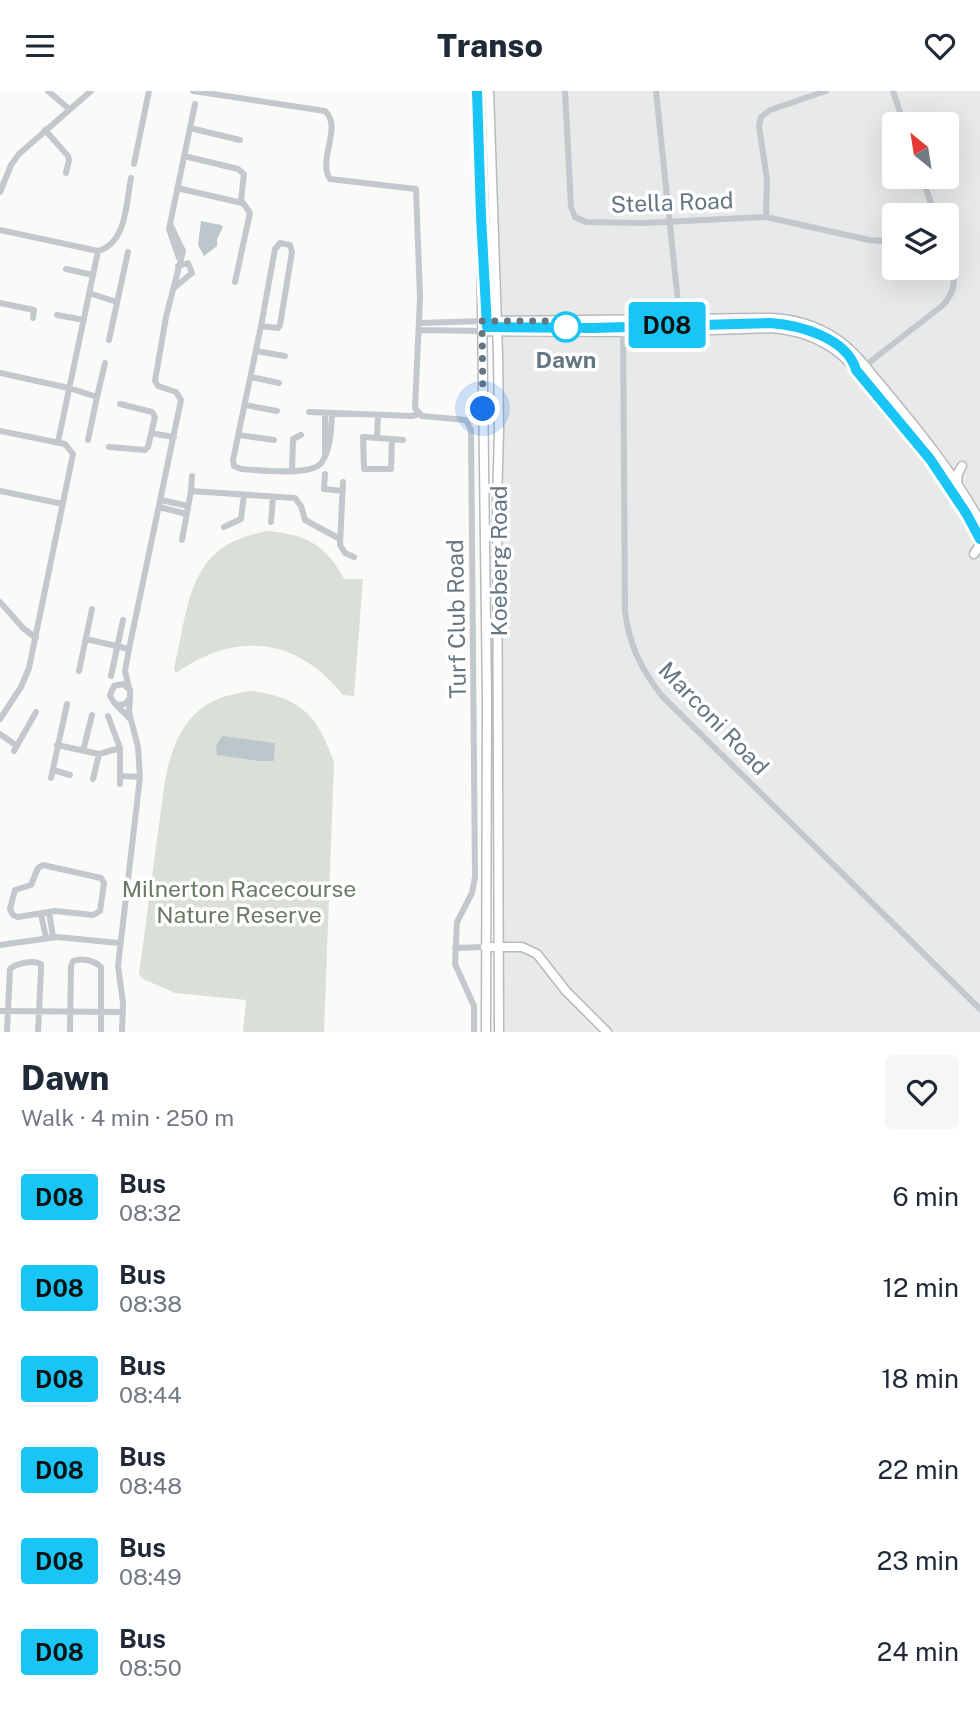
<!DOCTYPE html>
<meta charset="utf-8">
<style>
:root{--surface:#fff;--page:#f6f6f7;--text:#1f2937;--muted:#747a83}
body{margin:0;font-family:"Public Sans",sans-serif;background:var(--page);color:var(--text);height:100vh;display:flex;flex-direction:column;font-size:26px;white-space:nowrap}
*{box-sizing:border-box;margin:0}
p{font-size:23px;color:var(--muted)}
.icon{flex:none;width:38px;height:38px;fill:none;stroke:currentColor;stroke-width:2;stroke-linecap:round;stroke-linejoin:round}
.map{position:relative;height:941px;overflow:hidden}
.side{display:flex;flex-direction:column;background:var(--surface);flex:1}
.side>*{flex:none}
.badge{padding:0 14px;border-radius:5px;font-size:24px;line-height:46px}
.needle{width:46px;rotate:330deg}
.buttons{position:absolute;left:882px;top:21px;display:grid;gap:14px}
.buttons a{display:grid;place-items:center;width:77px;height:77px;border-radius:7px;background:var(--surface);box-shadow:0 7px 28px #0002;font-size:35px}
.you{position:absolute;width:35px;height:35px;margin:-18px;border:5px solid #fff;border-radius:50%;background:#1a73e8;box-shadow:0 0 0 10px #1a73e833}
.map>.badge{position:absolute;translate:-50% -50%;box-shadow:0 0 0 4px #fff}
.round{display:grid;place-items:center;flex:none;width:74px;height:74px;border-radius:7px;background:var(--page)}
.summary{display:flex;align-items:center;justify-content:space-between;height:119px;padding:0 21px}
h1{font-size:33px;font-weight:800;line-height:52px}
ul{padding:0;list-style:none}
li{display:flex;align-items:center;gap:21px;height:91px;padding:0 21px}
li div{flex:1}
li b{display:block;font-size:26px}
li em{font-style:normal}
li .badge{min-width:77px;font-weight:700;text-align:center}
header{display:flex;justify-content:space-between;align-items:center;height:91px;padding:0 21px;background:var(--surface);font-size:32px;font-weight:800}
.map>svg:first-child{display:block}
</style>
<header><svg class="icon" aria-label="menu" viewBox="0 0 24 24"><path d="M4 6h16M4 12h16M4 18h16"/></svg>Transo<svg class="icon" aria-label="heart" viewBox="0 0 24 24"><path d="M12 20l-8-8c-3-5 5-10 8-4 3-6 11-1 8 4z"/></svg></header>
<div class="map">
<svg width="980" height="941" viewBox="0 0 980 941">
<rect width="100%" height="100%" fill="#fafaf8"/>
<path fill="#e8e9e9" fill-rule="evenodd" d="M490 0H980V941H503L502 213ZM894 33H947V86H894ZM894 124H947V177H894Z"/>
<path fill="#dadfd7" d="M268 440C305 443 327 454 344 488H363L354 605 343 604C297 546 235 540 176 582L174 578C190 511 187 453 268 440Z
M252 600C302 607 318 625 334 672L324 941H243L246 909 175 902 143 888 139 883 165 689C176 636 195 606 252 600Z"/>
<path fill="#bbc7cb" d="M201 130 221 134 223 136 217 148V155L204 165 198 154Z
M222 645 275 652 274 670H260L217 664 216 655Z"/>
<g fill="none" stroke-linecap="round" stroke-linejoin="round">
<defs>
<path id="major" d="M477 0 480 60 487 608 486 941
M489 0 498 263 499 339 497 412 499 941
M482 230 772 227C796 228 817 235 837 248 856 261 870 282 885 299 920 341 953 382 980 430
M482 240 653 241 768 237C790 238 810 243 829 255 849 267 863 287 878 304 917 350 952 395 980 448
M957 391 958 382 962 375
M974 463 979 455V446
M485 856H522L537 863 566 900 607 941"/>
</defs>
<use href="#major" stroke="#b5babe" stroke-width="11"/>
<path stroke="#c3c8cc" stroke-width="6" d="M48 0 69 18
M193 0 325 20C343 36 317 69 330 88L416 98 420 207 415 317 422 325 466 329 471 339 475 786 472 802 457 831 455 873 474 915V941
M565 0 571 116 575 126 586 131 644 132 766 126 869 149 882 150 894 148
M656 0 681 240
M893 0 904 33
M190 37 240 49
M45 39 68 65 69 69 66 82
M184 65 238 78 244 83 241 109 250 122 235 191
M134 73 149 0
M922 86 935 124
M177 97 242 112
M0 101 11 74 19 63 91 0
M766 126 767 88 759 35 761 26 770 19 826 0
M0 139 98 160C127 152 126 112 131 87
M280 152 290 154 292 161 280 234 278 237 261 235 275 158Z
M179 167 169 138 195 13
M66 178 93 184
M174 197 192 182 188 172 178 175
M89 202 117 211
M0 212 34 219 33 227
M57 224 84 229
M623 229 625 520C629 554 641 578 662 605L980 918
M420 232 482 230
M261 235 233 369 234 375 241 378C257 379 313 386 322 371 331 357 331 338 332 322
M420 239 482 240
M109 249 128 161
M256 260 285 265
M862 277 942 215C960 197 954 181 947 160
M0 282 69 297 97 306 105 272
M251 286 279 292
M245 314 277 320
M309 321 412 325 419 323
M325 322V361
M0 340 65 353 73 363 29 577 21 596 0 628
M156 343 174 346
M239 344 274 349
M363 346 392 348 391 378H364Z
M377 347 378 324
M392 348 403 349
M88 349 97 306
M58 351 98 160
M109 356 145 359 148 356 155 326 152 321 120 313
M292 380 293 348 301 344
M325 383 324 398 343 400
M343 391 340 454 345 462 354 466
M0 400 63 413
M191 400 192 385
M161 409 188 415
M159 416 187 423
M271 431 273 406
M224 436 241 428 244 404
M182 449 191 400 295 407 301 415 305 429 340 448
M0 511 23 537 36 547
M86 548 129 558
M79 580 92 518
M111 585 123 529
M129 597 125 580 129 558 181 309 176 301 158 295 155 290 166 226 183 160 170 133
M118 614 125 613 130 607V599L123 593 114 595 110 604C112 613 123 619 129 627
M108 625 120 657V693
M0 643 17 655
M57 654 99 663 120 657
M14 660 36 621
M83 660 92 624
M53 679 70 684
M120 685 140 686
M51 687 67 613
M93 688 99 663
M43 774 101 787 104 792 100 820 93 824 55 820 18 826 13 824 10 818 15 799 31 794 38 777Z
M49 821 53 846
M41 823 46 847
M0 854 57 846 119 852
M455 857 485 856
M0 920 123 921
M7 941 10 878C16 872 33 869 41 873V879L38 941
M70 941 71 875 73 870C82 867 94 869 101 876V941
M122 941 123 912 118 875 140 686 138 656 129 621 130 607"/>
<use href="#major" stroke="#fff" stroke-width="8"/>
</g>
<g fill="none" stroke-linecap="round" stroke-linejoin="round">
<defs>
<path id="line" d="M477 0 481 125 487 236 593 237 770 232C800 234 847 247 856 279L930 368 966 422 980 448"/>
</defs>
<use href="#line" stroke="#fff" stroke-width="16"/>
<use href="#line" stroke="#18c5f4" stroke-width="10"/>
<path stroke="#657683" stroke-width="7" stroke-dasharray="0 12.6" d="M483 318 482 230H566V236"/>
</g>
<circle fill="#fff" stroke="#18c5f4" stroke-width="3.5" cx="566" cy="236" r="14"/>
<g text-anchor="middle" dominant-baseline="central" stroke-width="7" stroke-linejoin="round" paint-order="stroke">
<g font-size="23" fill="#657683" stroke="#fff">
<text transform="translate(672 111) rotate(-2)">Stella Road</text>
<text transform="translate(498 470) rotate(-90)">Koeberg Road</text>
<text transform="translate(456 528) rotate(-91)">Turf Club Road</text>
<text transform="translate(714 627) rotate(46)">Marconi Road</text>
</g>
<g font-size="23" font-weight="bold" fill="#657683" stroke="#fff">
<text x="566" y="268">Dawn</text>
</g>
<g font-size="23" fill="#687a64" stroke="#fff">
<text x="239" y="797">Milnerton Racecourse<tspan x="239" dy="26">Nature Reserve</tspan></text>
</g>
</g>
</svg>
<div class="buttons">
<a><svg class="needle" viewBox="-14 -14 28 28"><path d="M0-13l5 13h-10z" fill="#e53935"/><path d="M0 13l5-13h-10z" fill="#747a83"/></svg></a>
<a><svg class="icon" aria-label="layers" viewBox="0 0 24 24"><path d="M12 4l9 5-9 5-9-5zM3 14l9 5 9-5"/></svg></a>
</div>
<div class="you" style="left:483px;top:318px"></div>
<b class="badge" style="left:667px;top:234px;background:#18c5f4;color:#111">D08</b>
</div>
<section class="side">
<div class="summary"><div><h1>Dawn</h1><p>Walk · 4 min · 250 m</p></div><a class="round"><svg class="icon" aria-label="heart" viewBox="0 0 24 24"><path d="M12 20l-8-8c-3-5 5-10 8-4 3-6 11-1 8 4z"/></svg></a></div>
<ul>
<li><span class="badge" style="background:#18c5f4;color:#111">D08</span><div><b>Bus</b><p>08:32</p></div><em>6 min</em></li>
<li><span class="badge" style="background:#18c5f4;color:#111">D08</span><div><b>Bus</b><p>08:38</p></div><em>12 min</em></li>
<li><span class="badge" style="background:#18c5f4;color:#111">D08</span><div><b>Bus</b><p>08:44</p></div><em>18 min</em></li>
<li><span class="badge" style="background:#18c5f4;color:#111">D08</span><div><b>Bus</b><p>08:48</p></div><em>22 min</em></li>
<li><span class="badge" style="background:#18c5f4;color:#111">D08</span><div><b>Bus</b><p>08:49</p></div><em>23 min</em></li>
<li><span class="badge" style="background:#18c5f4;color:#111">D08</span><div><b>Bus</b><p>08:50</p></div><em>24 min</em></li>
</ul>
</section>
